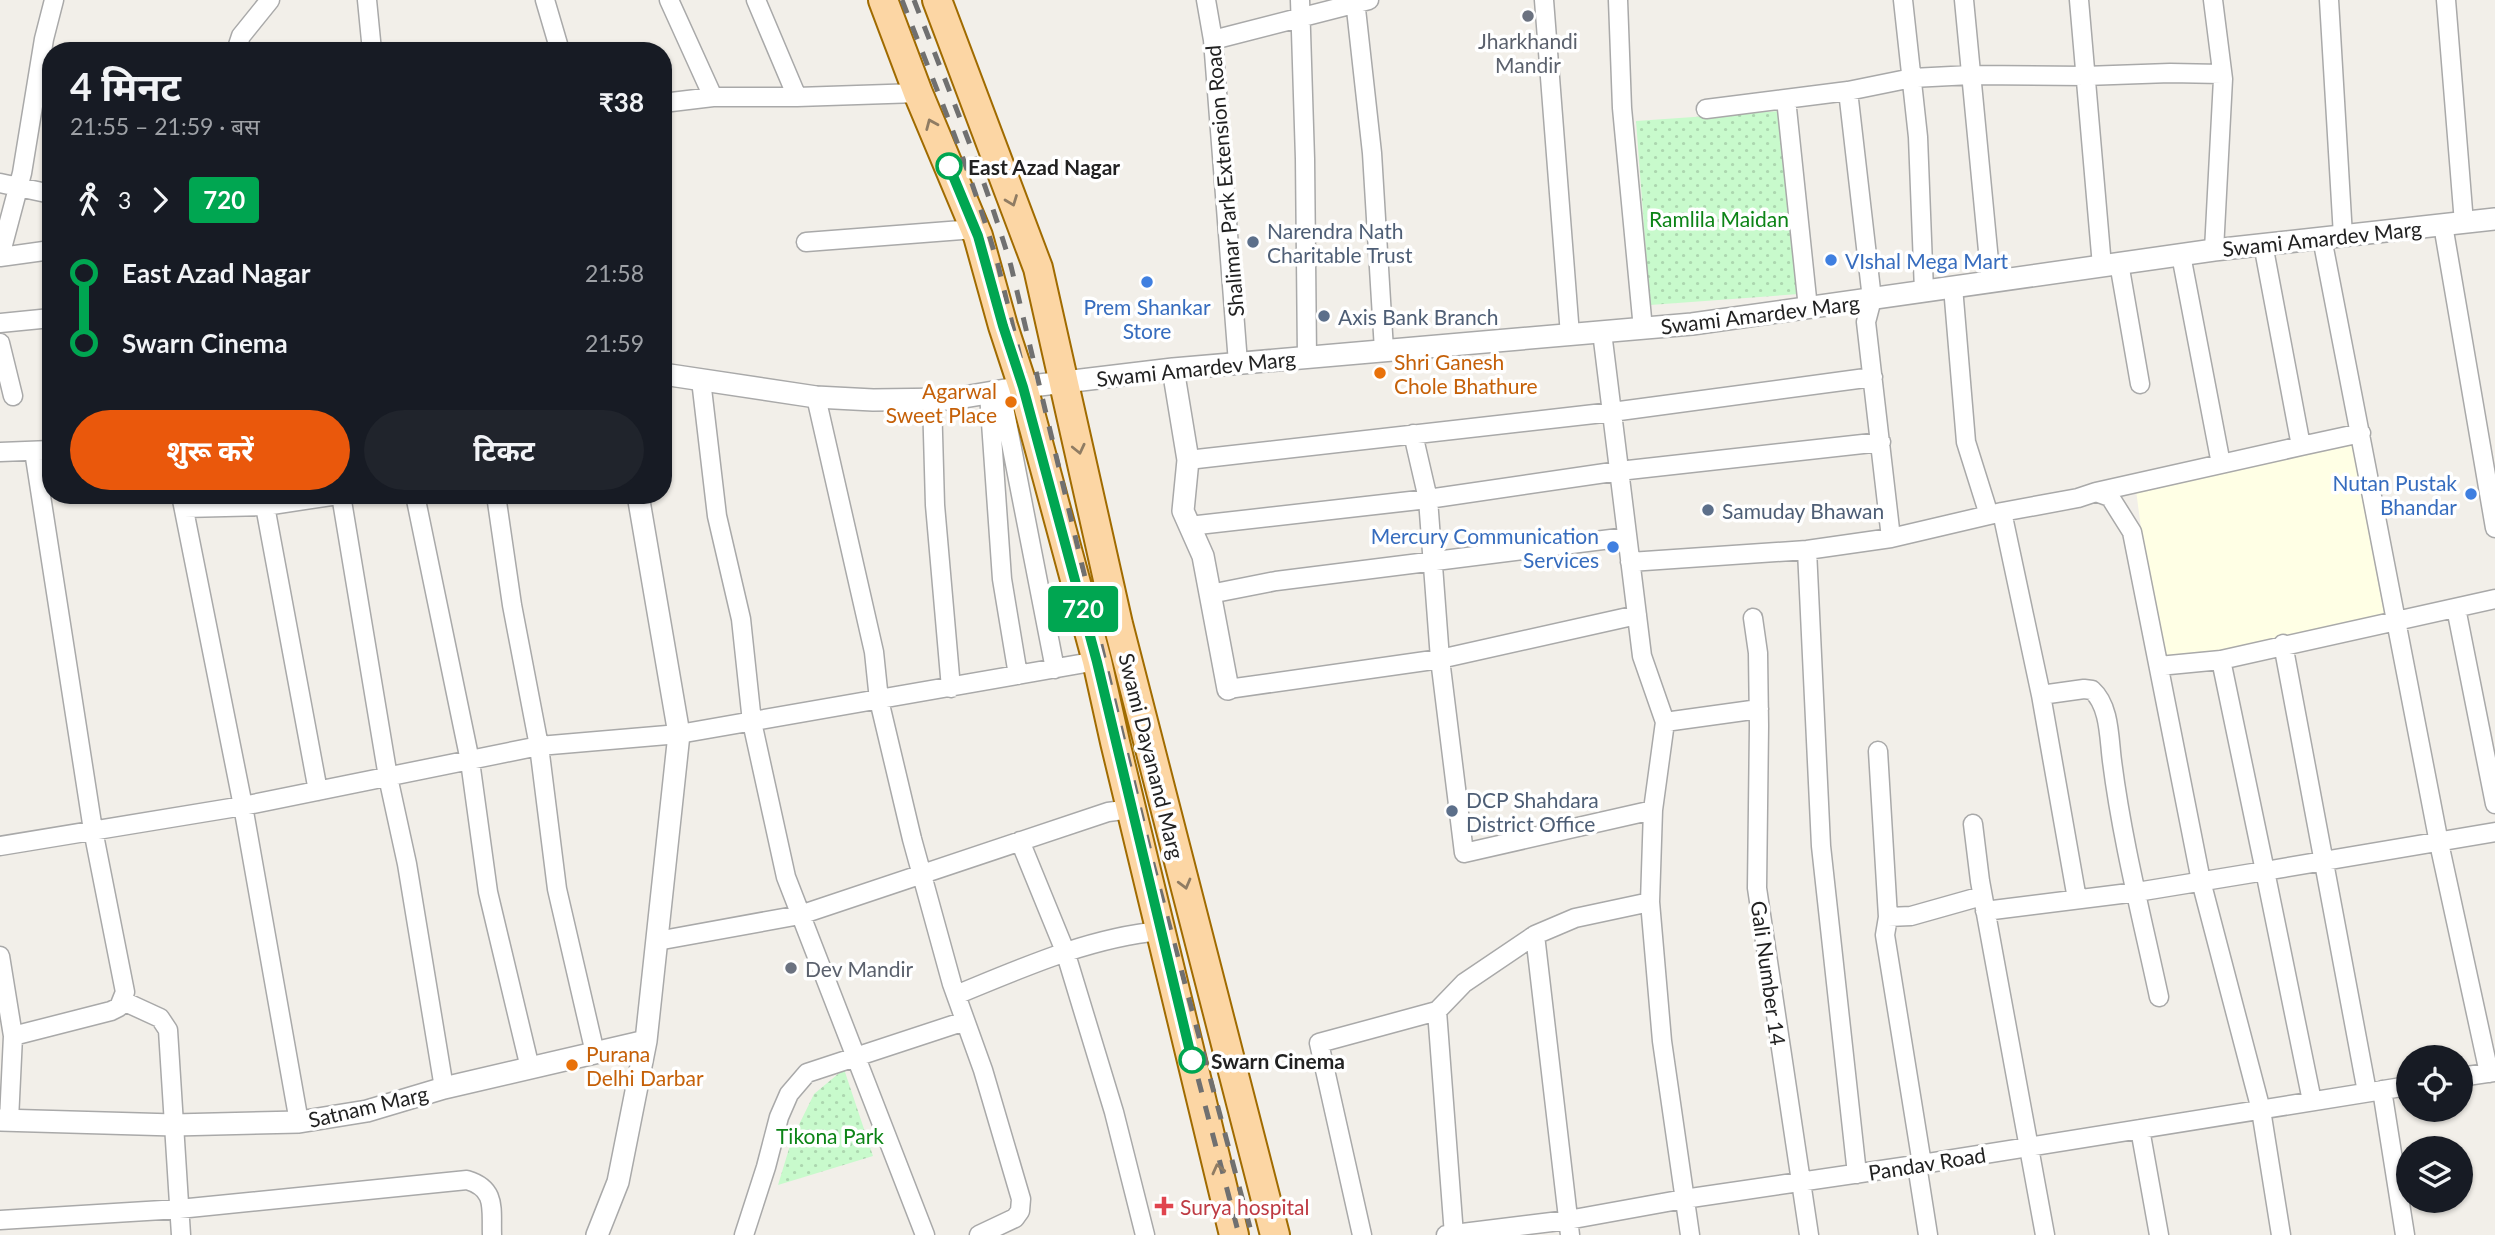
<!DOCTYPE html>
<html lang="hi">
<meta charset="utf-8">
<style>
:root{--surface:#171b24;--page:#20242c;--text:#f1f3f6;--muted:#9ea1a6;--accent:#ea580c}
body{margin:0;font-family:Lato,"Noto Sans Devanagari",sans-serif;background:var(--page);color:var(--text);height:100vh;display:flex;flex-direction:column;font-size:26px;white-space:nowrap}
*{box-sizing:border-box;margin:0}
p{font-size:23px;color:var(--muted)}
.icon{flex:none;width:38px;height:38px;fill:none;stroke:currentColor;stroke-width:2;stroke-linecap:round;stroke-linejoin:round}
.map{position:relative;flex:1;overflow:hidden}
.side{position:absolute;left:42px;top:42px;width:630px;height:462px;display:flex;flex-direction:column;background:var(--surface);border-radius:28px;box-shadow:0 2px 5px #0004}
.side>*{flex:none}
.badge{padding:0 14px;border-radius:5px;font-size:24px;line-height:46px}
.tools{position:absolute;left:2396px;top:1045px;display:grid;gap:14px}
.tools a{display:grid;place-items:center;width:77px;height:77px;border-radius:50%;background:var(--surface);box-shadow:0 2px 5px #0004;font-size:35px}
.map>.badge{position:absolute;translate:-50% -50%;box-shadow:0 0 0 4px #fff}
.legs{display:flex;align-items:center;gap:10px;height:77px;padding:0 28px;font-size:23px}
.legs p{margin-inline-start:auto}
.summary{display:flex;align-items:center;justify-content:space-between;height:119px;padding:0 28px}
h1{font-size:38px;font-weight:700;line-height:52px}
.cta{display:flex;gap:14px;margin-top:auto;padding:14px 28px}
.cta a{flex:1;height:80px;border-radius:42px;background:var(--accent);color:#fff;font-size:28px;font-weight:700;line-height:80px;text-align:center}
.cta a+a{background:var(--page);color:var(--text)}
ul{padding:0 28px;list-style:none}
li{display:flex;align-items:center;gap:24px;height:70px;font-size:26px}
li i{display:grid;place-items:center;width:10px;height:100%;margin:0 9px;background:currentColor}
li i::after{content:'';width:18px;height:18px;margin:-9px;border:5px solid;border-radius:50%;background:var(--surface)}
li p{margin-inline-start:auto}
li:first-child i{background:linear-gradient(#0000 50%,currentColor 0)}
li:last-child i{background:linear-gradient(currentColor 50%,#0000 0)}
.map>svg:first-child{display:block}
</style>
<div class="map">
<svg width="2495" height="1235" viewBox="0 0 2495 1235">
<defs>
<pattern id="park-dots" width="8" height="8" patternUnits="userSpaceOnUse" patternTransform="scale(1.75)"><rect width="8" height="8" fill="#c8facc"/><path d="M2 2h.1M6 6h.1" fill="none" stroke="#acd6af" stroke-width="1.8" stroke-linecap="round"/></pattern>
</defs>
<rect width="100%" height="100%" fill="#f2efe9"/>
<path fill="#ffffe5" d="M2352 445 2387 629 2160 674 2136 490Z"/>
<path fill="url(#park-dots)" d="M1781 111 1799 294 1650 305 1636 121Z
M844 1069 873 1156 778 1185 792 1139 814 1094Z"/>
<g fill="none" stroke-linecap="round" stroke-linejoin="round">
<defs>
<path id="minor" d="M367 0 372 51
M545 0 560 51
M669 0 713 97
M756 0 797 97
M1206 0 1213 40 1238 363
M1300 0 1305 159 1307 357
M1355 0 1372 153 1384 350
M1544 0 1570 335
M1618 0 1622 108 1643 329
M1903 0 1918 137 1924 291
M1964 0 1991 282
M2079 0 2102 266
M2213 0 2223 79 2214 250
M2329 0 2343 236
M2446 0 2464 223
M1213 40 1369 0
M236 51 241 36 270 0
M1848 91 1872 299 1866 322 1891 538
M1786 99 1808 308
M663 103 713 97H797L918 93
M1706 109 1848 91 1912 78 1971 75 2085 76 2170 73 2222 74
M0 183 51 194
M2443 225 2495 528
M2322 238 2439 843 2489 1073
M806 242 975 229
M2263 244 2301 446 2361 433
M2181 255 2221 464
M0 256 22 173 44 39 54 0
M0 257 51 250
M2119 263 2140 384
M1953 287 1966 442 1989 515
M0 323 51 318
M1602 332 1642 656 1665 722 1653 810 1650 902 1662 1041 1690 1235
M0 343 13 396
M701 380 717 516 741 619 752 722 786 877 925 1235
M1001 392 1055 669
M989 394 1002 579 1018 675
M816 397 874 652 879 700 912 839 952 984 983 1070 1021 1199 1020 1211 1015 1218 979 1235
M932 399 935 505 951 688
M1413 434 1428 499 1440 659 1464 853 1653 810
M0 452 51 450
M1188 460 1612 412 1873 377
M2096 492 2301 446
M181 495 243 806 299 1122
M341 495 388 777 407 864 444 1088
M415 495 470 761 488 892 530 1068
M496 495 512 605 539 746 557 889 595 1053
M265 506 318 791
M184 508 265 506 338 495
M2002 512 2041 695 2077 899
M1189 526 1428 499 1619 471 1881 442
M1807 550 1821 846 1857 1174
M1630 562 1807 550 1891 538 2002 512 2078 498 2096 492 2110 497 2132 532 2201 881 2261 1110 2281 1235
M1210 594 1276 581 1627 537
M2456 608 2495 804
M1753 618 1758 653 1759 726 1757 888 1809 1235
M2283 644 2367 1092
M2221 660 2265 871 2495 832
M2159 666 2221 660 2495 599
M1228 689 1440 659 1637 615
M2041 695 2084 689 2092 690C2110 706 2109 739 2112 761 2122 840 2142 918 2159 997
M1665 722 1759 709
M1878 751 1888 917 1885 935 1922 1164
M1973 824 1980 881 2045 1235
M1020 841 1065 951 1114 1112 1145 1235
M0 846 243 806 539 746 679 734 1097 661
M1985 911 2137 892 2265 871 2312 1101
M1888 917 1911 916 1982 896
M657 941 800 915 1108 812 1131 809
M0 956 13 1036 9 1120
M956 995C1022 968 1088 938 1160 931
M123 1001 160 1018 168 1030 181 1235
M1437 1011 1454 1235
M13 1036 111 1011 119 1007 125 992 93 830 34 451
M2460 1077 2495 1072
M2382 1090 2405 1235
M2140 1129 2159 1235
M1917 1165 1928 1235
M0 1220 179 1209 467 1180C497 1189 491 1209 492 1235
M744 1235 766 1167 779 1117 789 1094 807 1073 965 1021
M1362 1235 1319 1043 1437 1011 1464 983 1535 935
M1446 1235 1568 1220 1684 1199 1922 1164 2408 1086
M1570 1235 1535 935 1575 918 1650 902"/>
<path id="tertiary" d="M1173 369 1188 460 1183 511 1203 556 1228 689
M663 374 816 397 873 400 952 399 1023 387 1173 369 1692 324 2214 250 2495 219
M0 1120 174 1125 299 1122 367 1111 444 1088 646 1041
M597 1235 618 1182 646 1041 679 734 638 495"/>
<path id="primary" d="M883 0 918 93 978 236 1003 326 1023 387 1097 661 1115 742 1234 1235
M937 0 1038 268 1118 624 1275 1235"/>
</defs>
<use href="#minor" stroke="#a9a9a9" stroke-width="21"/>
<use href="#tertiary" stroke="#a9a9a9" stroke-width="24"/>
<use href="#primary" stroke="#a06b00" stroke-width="32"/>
<use href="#minor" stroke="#fff" stroke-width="18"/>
<use href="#tertiary" stroke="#fff" stroke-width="21"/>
<use href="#primary" stroke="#fcd6a4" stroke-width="28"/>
<path stroke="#707070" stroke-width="5" stroke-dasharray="14 14" stroke-linecap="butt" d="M902 0C936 88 972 174 998 265L1143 868 1239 1235
M914 0C948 88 984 175 1011 266L1153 864 1252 1235"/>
</g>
<defs><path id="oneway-chevron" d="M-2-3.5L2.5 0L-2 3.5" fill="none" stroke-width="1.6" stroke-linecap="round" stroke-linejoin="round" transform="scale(1.75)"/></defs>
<g stroke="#8f7c63">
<use href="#oneway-chevron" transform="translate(931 124) rotate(-113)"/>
<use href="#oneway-chevron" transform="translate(1012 201) rotate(69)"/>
<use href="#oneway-chevron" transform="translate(1079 449) rotate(77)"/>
<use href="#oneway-chevron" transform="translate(1185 884) rotate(75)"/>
<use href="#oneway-chevron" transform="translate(1218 1169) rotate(-104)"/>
</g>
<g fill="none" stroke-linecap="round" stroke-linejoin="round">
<defs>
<path id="line-1" d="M949 166 978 236 1003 326 1023 387 1097 662 1192 1060"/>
</defs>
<use href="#line-1" stroke="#fff" stroke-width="16"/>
<use href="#line-1" stroke="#00a651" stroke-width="10"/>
</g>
<g fill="#6b7280" stroke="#fff" stroke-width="2.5">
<circle cx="1528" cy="16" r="7"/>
<circle cx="791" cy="968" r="7"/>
</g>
<g fill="#fff" stroke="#00a651" stroke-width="3.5">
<circle cx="949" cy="166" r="12"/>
<circle cx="1192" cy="1060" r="12"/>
</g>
<g fill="#5c6f8a" stroke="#fff" stroke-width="2.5">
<circle cx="1253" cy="242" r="7"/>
<circle cx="1324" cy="316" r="7"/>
<circle cx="1708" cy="510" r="7"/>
<circle cx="1452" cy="811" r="7"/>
</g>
<g fill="#3f7fe0" stroke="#fff" stroke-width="2.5">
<circle cx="1831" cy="260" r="7"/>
<circle cx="1147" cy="282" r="7"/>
<circle cx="2471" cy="494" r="7"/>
<circle cx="1613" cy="547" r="7"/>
</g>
<g fill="#e8710a" stroke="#fff" stroke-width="2.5">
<circle cx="1380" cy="373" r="7"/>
<circle cx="1011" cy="402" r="7"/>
<circle cx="572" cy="1065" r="7"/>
</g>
<path fill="#e0444e" stroke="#fff" stroke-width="2.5" d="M1160.5 1195.5h7v7h7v7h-7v7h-7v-7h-7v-7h7z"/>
<g text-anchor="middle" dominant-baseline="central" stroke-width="7" stroke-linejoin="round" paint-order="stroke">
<g font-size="21" fill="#5b616d" stroke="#fff">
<text x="1528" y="40">Jharkhandi<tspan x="1528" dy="24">Mandir</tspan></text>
<text x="805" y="968" text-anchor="start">Dev Mandir</text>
</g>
<g font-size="21" font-weight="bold" fill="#222" stroke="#fff" text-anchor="start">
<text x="968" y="166">East Azad Nagar</text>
<text x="1211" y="1060">Swarn Cinema</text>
</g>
<g font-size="21" fill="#222" stroke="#fff">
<text transform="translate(1224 181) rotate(-95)">Shalimar Park Extension Road</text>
<text transform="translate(2322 238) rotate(-6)">Swami Amardev Marg</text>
<text transform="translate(1760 314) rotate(-7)">Swami Amardev Marg</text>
<text transform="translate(1196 368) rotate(-6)">Swami Amardev Marg</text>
<text transform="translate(1152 756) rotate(76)">Swami Dayanand Marg</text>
<text transform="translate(1769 973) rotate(82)">Gali Number 14</text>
<text transform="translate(368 1106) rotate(-13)">Satnam Marg</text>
<text transform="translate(1927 1163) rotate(-9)">Pandav Road</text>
</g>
<g font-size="21" fill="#0c8416" stroke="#fff">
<text x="1719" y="218">Ramlila Maidan</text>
<text x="830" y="1135">Tikona Park</text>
</g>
<g font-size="21" fill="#4e5e75" stroke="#fff" text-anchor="start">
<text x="1267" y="230">Narendra Nath<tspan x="1267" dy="24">Charitable Trust</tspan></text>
<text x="1338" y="316">Axis Bank Branch</text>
<text x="1722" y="510">Samuday Bhawan</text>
<text x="1466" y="799">DCP Shahdara<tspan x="1466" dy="24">District Office</tspan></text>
</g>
<g font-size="21" fill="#366cbe" stroke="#fff" text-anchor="end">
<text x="1845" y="260" text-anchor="start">VIshal Mega Mart</text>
<text x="1147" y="306" text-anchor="middle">Prem Shankar<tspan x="1147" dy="24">Store</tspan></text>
<text x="2457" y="482">Nutan Pustak<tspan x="2457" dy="24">Bhandar</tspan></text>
<text x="1599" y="535">Mercury Communication<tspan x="1599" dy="24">Services</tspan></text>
</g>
<g font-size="21" fill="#c56008" stroke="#fff" text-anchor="start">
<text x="1394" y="361">Shri Ganesh<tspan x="1394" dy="24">Chole Bhathure</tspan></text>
<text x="997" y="390" text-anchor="end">Agarwal<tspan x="997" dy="24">Sweet Place</tspan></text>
<text x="586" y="1053">Purana<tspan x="586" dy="24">Delhi Darbar</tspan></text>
</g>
<g font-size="21" fill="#be3a42" stroke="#fff" text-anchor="start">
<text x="1180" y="1206">Surya hospital</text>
</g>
</g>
</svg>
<div class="tools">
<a><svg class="icon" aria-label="locate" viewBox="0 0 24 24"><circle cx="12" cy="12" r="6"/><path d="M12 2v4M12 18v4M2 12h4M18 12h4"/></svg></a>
<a><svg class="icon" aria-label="layers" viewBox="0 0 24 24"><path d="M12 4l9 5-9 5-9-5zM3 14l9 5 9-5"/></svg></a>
</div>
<b class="badge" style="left:1083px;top:609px;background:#00a651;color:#fff">720</b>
<section class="side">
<div class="summary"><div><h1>4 मिनट</h1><p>21:55 – 21:59 · बस</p></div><b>₹38</b></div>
<div class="legs"><svg class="icon" aria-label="walk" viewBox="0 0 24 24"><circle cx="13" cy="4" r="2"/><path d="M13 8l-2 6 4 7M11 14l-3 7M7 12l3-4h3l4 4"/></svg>3<svg class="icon" aria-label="forward" viewBox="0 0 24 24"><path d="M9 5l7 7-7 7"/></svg><b class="badge" style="background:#00a651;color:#fff">720</b></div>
<ul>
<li><i style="color:#00a651"></i><b>East Azad Nagar</b><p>21:58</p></li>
<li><i style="color:#00a651"></i><b>Swarn Cinema</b><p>21:59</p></li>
</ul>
<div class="cta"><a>शुरू करें</a><a>टिकट</a></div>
</section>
</div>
